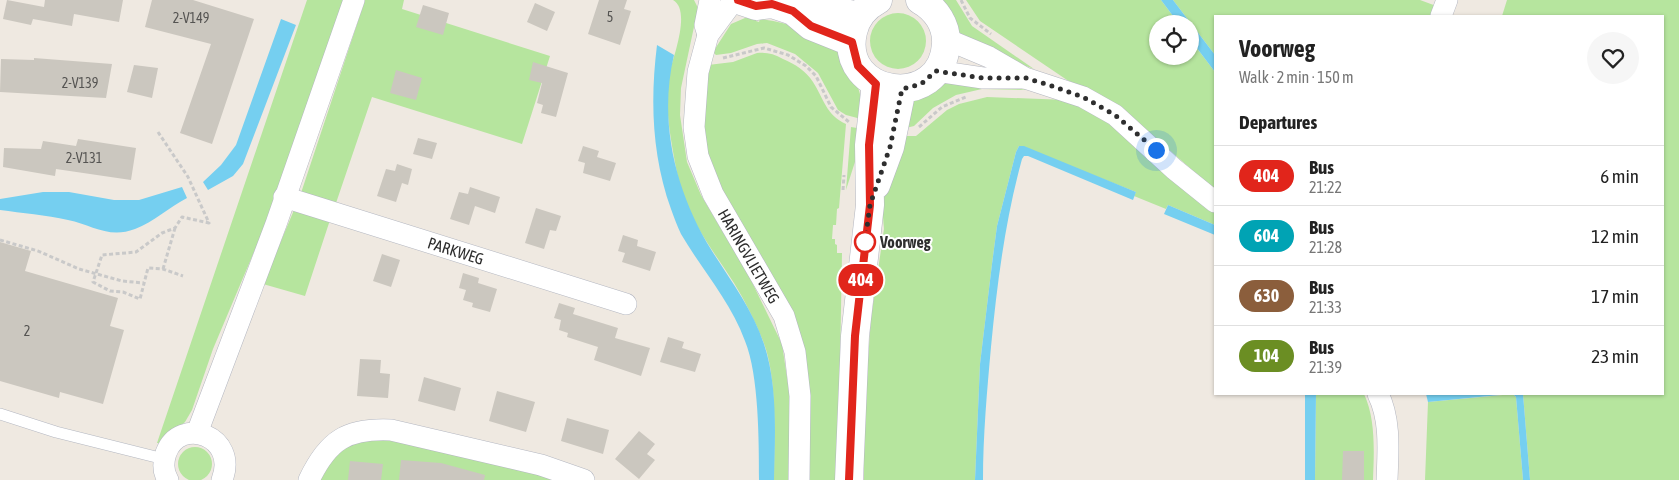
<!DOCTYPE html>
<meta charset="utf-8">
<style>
:root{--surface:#fff;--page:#f6f6f6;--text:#222;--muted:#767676;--line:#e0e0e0}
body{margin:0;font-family:"Asap Condensed",sans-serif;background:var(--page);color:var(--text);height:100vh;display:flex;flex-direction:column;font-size:19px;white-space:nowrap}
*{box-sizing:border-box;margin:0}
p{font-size:16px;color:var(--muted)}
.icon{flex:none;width:28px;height:28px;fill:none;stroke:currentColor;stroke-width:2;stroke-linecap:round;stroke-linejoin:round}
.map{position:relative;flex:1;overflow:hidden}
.panel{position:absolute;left:1214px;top:15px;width:450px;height:380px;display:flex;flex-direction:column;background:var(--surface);border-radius:0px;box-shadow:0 1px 4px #0004}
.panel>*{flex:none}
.badge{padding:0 10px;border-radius:16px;font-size:18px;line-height:32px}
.controls{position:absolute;left:1149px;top:15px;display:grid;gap:10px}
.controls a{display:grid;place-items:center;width:50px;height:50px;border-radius:50%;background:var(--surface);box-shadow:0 1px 4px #0004;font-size:25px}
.you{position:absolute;width:25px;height:25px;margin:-12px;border:4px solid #fff;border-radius:50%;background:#1a73e8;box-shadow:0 0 0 8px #1a73e833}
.map>.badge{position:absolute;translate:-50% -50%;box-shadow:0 0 0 2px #fff}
h2{padding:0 25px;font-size:19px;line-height:45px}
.round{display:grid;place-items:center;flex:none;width:52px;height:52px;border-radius:26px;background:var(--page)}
.summary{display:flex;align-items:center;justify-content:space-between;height:85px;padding:0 25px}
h1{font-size:24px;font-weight:700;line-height:38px}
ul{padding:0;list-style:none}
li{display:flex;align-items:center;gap:15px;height:60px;padding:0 25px;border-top:1px solid var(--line)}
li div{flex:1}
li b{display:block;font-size:19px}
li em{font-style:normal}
li .badge{min-width:55px;font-weight:700;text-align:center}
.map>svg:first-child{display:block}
</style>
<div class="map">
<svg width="1679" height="480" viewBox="0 0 1679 480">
<rect width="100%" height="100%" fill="#efe9e1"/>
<path fill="#b6e59e" d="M307 0H343L281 188 213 349 192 410 185 422 161 443H157Z
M365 0H404L402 9 550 56 522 144 372 97 335 206 300 196Z
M673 0H694L698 8 681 88 680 115 687 162 701 195 750 278 782 344 790 397V480H774C774 440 778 378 763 341 755 321 745 301 734 283 712 249 684 214 677 173 671 140 663 104 670 71 674 55 691 10 673 0Z
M938 0H956L972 26 1034 69C1011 60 981 53 962 36 952 26 945 13 938 0Z
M966 0H1161L1179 24H1158V56H1190V39L1215 72V190L1118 105 1067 80 980 21Z
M1173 0H1420L1439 7 1435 16H1215V55Z
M1507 0H1679V480H1530L1523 394H1662V16H1502Z
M870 41a28 28 0 1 1 56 0a28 28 0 1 1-56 0Z
M745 18H756V21L759 22 760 19C824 27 858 56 865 120L846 115 838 110 818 73 795 54 767 43 757 44 731 53 716 55 713 52 731 24Z
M757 53C767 52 774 54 783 59 795 64 806 71 813 82 824 99 826 115 846 124L839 208 837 209 836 225H833L832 239H835V244L837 245V253H842L838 480H806L807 386 707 154 702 126 708 65 733 62Z
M968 81 1027 90 982 89 956 95 933 108 914 126 906 128C907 121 907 111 910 104 919 83 949 83 968 81Z
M987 97 1067 100 1113 124 1215 211V225L1168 205 1166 209 1134 196 1136 192 1019 146 1016 152 997 226 992 264 980 364 975 480H864V416L871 318 884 229 882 205 898 136H916L947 110 959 104Z
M851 127 863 129 861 143 846 190Z
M294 210 330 220 305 296 263 284Z
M1316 394H1364C1376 419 1374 453 1373 480H1315Z
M1513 394 1516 397 1523 480H1425L1428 402Z
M374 436 562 480H319L333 453Z
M178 464a17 17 0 1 1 34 0a17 17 0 1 1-34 0Z"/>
<path fill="#75cff0" d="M1161 0H1173L1215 55V72L1190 39V24H1179Z
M281 19 296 25 243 164 233 176 208 190 203 182 221 165 236 145Z
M657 45 674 55C658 123 676 193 712 251 731 281 753 310 764 344 778 386 775 436 774 480H759C759 442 759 375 745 341 731 302 702 270 681 234 677 226 674 217 671 209 652 156 650 101 657 45Z
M1019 146H1024L1136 192 1133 200 1028 156H1024L1022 159C1005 221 997 284 991 347 987 391 983 436 983 480H975L980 364 992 264 997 226 1016 152Z
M182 187 187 198C169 207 154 222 135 229 109 239 92 225 68 220 46 215 22 213 0 210V199L43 192H69L114 200H139Z
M1168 205 1215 225V235L1164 214Z
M1305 394H1316L1315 480H1305Z
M1426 394H1510L1428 402Z
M1513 394H1523L1530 480H1523L1516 397Z"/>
<path fill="#cbc7bf" d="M7 0 44 7 45 0H123L119 22 74 14 72 26 33 19 31 25 3 19Z
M152 0H193L254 19 212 144 180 133 211 44 145 27Z
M599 0H627L624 9 631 11 620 45 588 34Z
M535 3 555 12 547 31 527 22Z
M423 5 449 13 443 35 416 27Z
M34 58 112 64 106 98 0 92 1 59 34 60Z
M533 62 568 73 556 117 541 113 543 105 537 103 542 83 529 80Z
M134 65 158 68 152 98 127 92Z
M396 70 422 78 416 100 390 93Z
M418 138 437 143 432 159 413 154Z
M78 139 136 148 131 180 56 169 55 176 3 167 4 148 41 149 43 141 76 146Z
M583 146 599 151 597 157 616 163 610 181 583 173 585 163 578 161Z
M397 164 412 169 408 185 402 183 396 202 377 196 386 169 395 171Z
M470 187 500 197 495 213 475 206 469 225 450 219 459 192 468 194Z
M536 208 561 216 556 231 550 230 544 249 525 243Z
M623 235 638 240 637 246 656 252 650 271 622 262 625 253 618 251Z
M0 242 31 251 25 271 118 298 110 326 124 330 103 404 60 392 59 398 0 381Z
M382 254 400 260 391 287 373 281Z
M463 273 479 278 478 283 497 289 490 312 472 307 473 303 463 300 466 290 459 288Z
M559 303 575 308 573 314 618 328 615 338 650 348 641 376 594 360 598 347 567 337 568 333 559 330 561 320 554 318Z
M668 337 684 342 682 348 701 354 695 372 660 362Z
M360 359 381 360 380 373 390 374 388 398 357 396Z
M424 377 461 388 455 411 418 401Z
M497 391 535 402 526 432 489 421Z
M567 418 609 430 603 454 561 441Z
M639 431 655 444 647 454 655 460 639 479 615 459Z
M1343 451H1364V480H1342Z
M401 460 441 463 485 475 484 480H399Z
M350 461 383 464 381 480H348Z"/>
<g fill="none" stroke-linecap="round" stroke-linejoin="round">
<defs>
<path id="service" d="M0 414 56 432 164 459"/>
<g id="minor">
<path id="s1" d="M734 0 708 35 698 72 694 127 698 156 713 194 784 316 795 352 800 396 799 480"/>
<path d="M1441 16 1447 0"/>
<path d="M708 35 705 25 710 0"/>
<path d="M946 39 989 57 1025 78 1083 97 1115 115 1174 169 1215 202"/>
<path d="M936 71 983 78H1023"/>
<path id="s2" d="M284 197 626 304"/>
<path d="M1378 394C1391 420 1388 452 1387 480"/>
<path d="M197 433 276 224 354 0"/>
<path d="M168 480C163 472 163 462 166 453 180 415 239 436 222 480"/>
<path d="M309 480C328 440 347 428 391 430L541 465 584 480"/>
</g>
<path id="tertiary" d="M738 0 756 6 772 4
M766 0 772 4 793 11 811 26 851 42
M793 11 815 7 859 16"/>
<path id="secondary" d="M878 0C865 7 856 18 853 32 838 97 942 112 946 44 947 25 936 9 920 0
M876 185 890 147 902 89
M849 480 855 336 870 205 869 145 876 83"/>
</defs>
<use href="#service" stroke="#b4b7c1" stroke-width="12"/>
<use href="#minor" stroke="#b4b7c1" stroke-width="22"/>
<use href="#tertiary" stroke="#b4b7c1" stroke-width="29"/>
<use href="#secondary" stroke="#b4b7c1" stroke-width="29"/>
<path stroke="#c9c9c9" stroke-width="3" stroke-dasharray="4 2.5" stroke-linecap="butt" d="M961 0 970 18 991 34
M723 58 764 48 788 55 806 66 816 76 831 107 849 122
M919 127 942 107 966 97
M158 132 188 177 209 223 182 217 175 228 162 233 136 252 102 255 93 282 110 291 123 292 140 299 148 268 163 269 183 276
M843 190 844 175
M0 240 38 251 79 269 122 281 144 283
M163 269 175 228"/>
<use href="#service" stroke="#fff" stroke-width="11"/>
<use href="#minor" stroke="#fff" stroke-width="21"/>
<use href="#tertiary" stroke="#fff" stroke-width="28"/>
<use href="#secondary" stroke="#fff" stroke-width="28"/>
</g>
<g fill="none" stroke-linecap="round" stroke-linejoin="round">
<defs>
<path id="line" d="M738 0 756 6 772 4 793 11 811 26 852 42 858 66 876 84 869 145 870 205 855 336 849 480"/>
</defs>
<use href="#line" stroke="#fff" stroke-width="11"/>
<use href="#line" stroke="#e1251b" stroke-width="8"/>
<path stroke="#2e2e2e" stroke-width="5" stroke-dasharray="0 9" d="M865 242 870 205 890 147 902 89 921 84 936 71 983 78H1026L1052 86 1083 97 1115 115 1156 150"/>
</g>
<circle fill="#fff" stroke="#e1251b" stroke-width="2.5" cx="865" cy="242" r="10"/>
<g text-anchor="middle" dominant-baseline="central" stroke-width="4" stroke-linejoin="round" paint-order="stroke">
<g font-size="14" fill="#555452">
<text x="610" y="17">5</text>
<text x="191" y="18">2-V149</text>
<text x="80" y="83">2-V139</text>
<text x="84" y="158">2-V131</text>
<text x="27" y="331">2</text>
</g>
<g font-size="16" font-weight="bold" fill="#2e2e2e" stroke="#fff" text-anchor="start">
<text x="880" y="242">Voorweg</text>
</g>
<g font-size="16" fill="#2e2e2e" stroke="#fff">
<text stroke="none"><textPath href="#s2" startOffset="180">PARKWEG</textPath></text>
<text stroke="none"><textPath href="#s1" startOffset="279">HARINGVLIETWEG</textPath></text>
</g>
</g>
</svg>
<div class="controls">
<a><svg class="icon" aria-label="locate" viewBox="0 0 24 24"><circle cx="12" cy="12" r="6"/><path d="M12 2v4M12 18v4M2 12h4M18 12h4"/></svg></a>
</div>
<div class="you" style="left:1156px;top:150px"></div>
<b class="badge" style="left:861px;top:280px;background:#e1251b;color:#fff">404</b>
<section class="panel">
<div class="summary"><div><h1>Voorweg</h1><p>Walk · 2 min · 150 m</p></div><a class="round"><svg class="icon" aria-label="heart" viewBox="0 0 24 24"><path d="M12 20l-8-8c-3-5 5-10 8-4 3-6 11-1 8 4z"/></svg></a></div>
<h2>Departures</h2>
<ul>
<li><span class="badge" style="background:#e1251b;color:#fff">404</span><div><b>Bus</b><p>21:22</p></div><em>6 min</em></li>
<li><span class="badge" style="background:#00a3b4;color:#fff">604</span><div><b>Bus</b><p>21:28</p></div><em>12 min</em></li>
<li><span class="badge" style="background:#8b5e3c;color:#fff">630</span><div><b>Bus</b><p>21:33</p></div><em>17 min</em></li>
<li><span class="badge" style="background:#6b8e23;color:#fff">104</span><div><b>Bus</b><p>21:39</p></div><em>23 min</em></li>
</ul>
</section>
</div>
